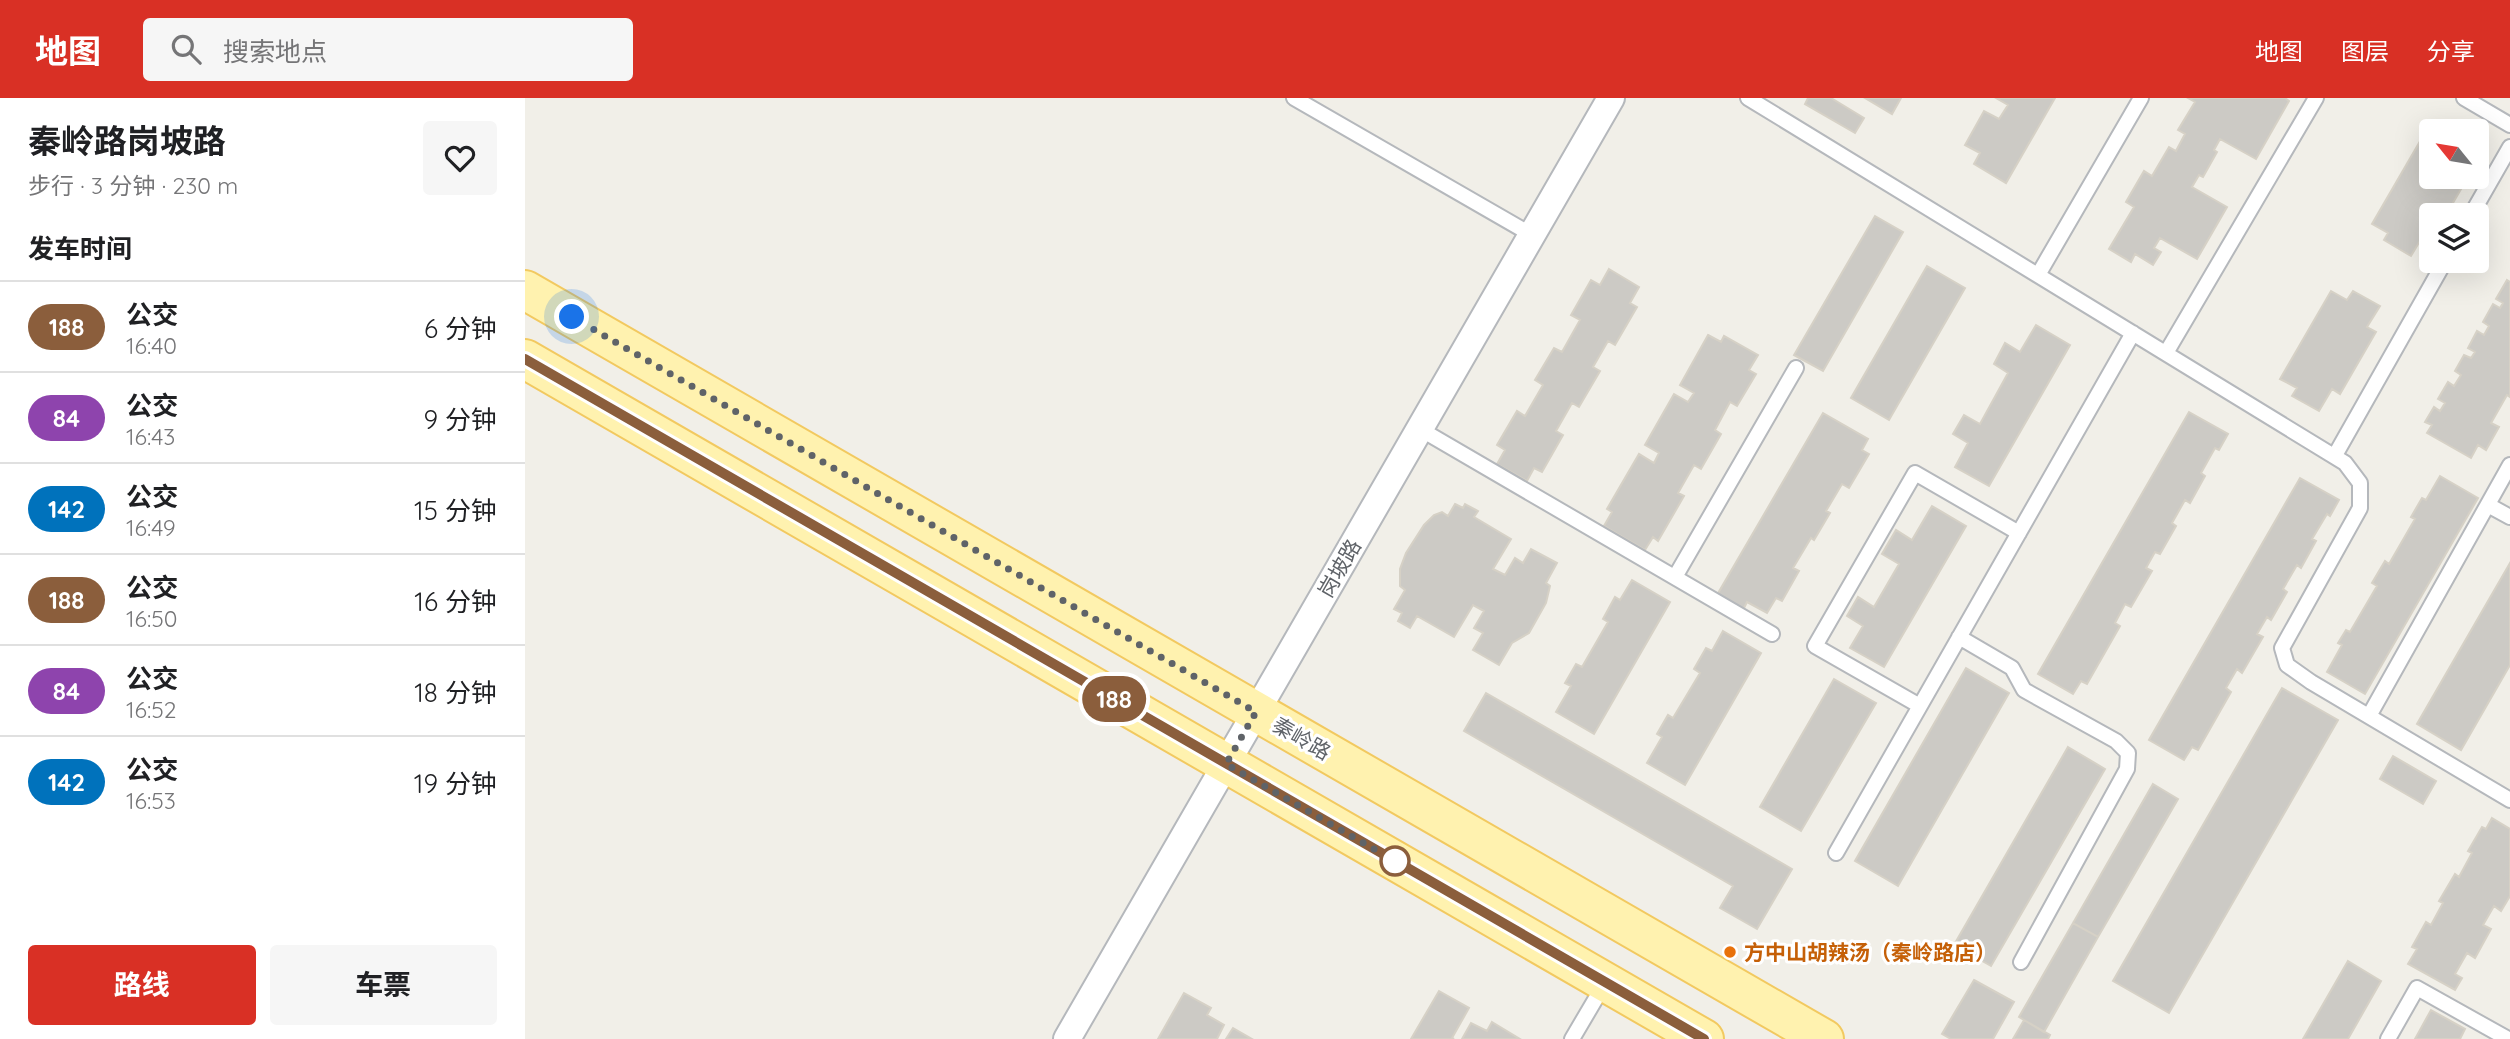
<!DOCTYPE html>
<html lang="zh">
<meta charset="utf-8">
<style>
:root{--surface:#fff;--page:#f6f6f6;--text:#202124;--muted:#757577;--line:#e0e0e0;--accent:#d93025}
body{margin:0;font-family:Quicksand,"Noto Sans SC",sans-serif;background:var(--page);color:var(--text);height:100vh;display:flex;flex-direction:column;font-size:26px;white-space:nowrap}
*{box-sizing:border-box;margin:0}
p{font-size:23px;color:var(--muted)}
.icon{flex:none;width:38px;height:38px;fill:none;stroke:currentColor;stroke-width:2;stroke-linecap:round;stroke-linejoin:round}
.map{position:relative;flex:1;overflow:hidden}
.drawer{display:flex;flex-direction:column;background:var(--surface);width:525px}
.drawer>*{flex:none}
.badge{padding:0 14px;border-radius:23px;font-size:24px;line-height:46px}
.needle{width:46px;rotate:300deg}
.fabs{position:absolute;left:1894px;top:21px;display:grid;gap:14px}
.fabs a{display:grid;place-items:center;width:70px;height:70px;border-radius:7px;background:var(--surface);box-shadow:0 7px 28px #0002;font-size:35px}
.you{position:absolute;width:35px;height:35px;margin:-18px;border:5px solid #fff;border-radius:50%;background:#1a73e8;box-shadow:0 0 0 10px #1a73e833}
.map>.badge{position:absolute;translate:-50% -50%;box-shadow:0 0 0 4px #fff}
h2{padding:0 28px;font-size:26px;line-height:63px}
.round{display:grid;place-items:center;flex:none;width:74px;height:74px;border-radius:7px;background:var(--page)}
.headline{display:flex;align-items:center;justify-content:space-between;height:119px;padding:0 28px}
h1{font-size:33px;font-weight:700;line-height:52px}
.cta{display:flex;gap:14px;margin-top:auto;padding:14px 28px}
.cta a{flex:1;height:80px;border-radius:7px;background:var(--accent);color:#fff;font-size:28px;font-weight:700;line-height:80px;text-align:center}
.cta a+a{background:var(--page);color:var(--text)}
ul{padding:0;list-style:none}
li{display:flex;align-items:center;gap:21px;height:91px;padding:0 28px;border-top:2px solid var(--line)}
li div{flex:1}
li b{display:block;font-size:26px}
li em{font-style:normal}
li .badge{min-width:77px;font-weight:700;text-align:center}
header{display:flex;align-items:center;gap:42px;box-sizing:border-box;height:98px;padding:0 35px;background:var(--accent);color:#fff}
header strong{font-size:33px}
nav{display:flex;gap:38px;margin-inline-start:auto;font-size:24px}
.search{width:490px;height:63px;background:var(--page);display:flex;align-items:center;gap:18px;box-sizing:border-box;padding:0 24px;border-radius:7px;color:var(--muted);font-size:26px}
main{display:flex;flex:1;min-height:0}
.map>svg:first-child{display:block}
</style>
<header>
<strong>地图</strong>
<div class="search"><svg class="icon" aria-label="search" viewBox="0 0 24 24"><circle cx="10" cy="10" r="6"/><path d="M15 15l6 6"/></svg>搜索地点</div>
<nav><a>地图</a><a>图层</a><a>分享</a></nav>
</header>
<main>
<section class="drawer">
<div class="headline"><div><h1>秦岭路岗坡路</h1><p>步行 · 3 分钟 · 230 m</p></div><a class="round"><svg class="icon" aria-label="heart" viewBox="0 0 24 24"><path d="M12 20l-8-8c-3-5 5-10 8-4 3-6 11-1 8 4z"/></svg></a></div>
<h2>发车时间</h2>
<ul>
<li><span class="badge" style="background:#8b5e3c;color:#fff">188</span><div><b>公交</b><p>16:40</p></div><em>6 分钟</em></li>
<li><span class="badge" style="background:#8e44ad;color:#fff">84</span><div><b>公交</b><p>16:43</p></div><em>9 分钟</em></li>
<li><span class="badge" style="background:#0072bc;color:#fff">142</span><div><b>公交</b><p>16:49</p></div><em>15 分钟</em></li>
<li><span class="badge" style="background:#8b5e3c;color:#fff">188</span><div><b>公交</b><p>16:50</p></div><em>16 分钟</em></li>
<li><span class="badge" style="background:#8e44ad;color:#fff">84</span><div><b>公交</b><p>16:52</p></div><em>18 分钟</em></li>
<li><span class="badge" style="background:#0072bc;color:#fff">142</span><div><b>公交</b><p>16:53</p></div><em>19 分钟</em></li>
</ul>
<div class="cta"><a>路线</a><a>车票</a></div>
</section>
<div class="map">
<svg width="1985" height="941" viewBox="0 0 1985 941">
<rect width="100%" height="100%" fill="#f1efe8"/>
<path fill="#cccac5" stroke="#d6d1c6" stroke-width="2" d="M1283 0H1306L1339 20 1330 35 1280 6Z
M1340 0H1376L1367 16Z
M1471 0H1530L1481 85 1449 66 1455 55 1440 47 1459 13 1474 21 1483 7Z
M1663 0H1760L1764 3 1731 61 1695 41 1689 52 1692 54 1678 79 1674 77 1667 89 1702 109 1672 161 1635 140 1629 150 1636 154 1628 167 1610 156 1606 164 1584 151 1609 109 1601 104 1619 73 1627 78 1644 49 1651 53 1660 36 1653 32 1670 4Z
M1898 38 1906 42V79H1943L1921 117H1906V140L1899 136 1886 158 1859 142 1863 135 1847 126Z
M1350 118 1378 134 1298 273 1269 257Z
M1402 168 1440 190 1364 322 1326 300Z
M1084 171 1114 189 1105 205 1112 209 1090 247 1083 243 1068 269 1075 273 1054 309 1047 305 1031 333 1038 337 1017 374 1009 370 1002 383 972 366 980 352 972 347 992 313 1000 318 1018 287 1010 282 1029 250 1037 254 1055 222 1046 217 1066 182 1075 187Z
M1982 182 1985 184V299L1982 297 1966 325 1974 329 1961 352 1953 347 1946 360 1902 335 1907 327 1900 324 1909 309 1915 313 1920 305 1913 301 1923 284 1929 288 1936 277 1930 273 1939 257 1946 260 1950 254 1943 250 1952 233 1959 237 1964 228 1958 224 1968 206 1975 210 1978 205 1971 201Z
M1806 193 1822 202 1828 193 1855 208 1842 229 1851 234 1815 296 1807 291 1794 313 1767 298 1772 290 1755 281Z
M1511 227 1545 247 1464 388 1430 369 1443 345 1428 336 1439 317 1455 326 1483 275 1469 266 1480 245 1495 254Z
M1183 237 1196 244 1199 238 1233 257 1224 272 1231 276 1212 308 1205 304 1190 332 1196 336 1176 371 1169 367 1153 395 1159 398 1133 443 1128 439 1120 452 1079 428 1087 414 1082 411 1114 356 1129 365 1134 355 1120 347 1149 296 1163 304 1169 295 1155 287Z
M1664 314 1703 336 1694 352 1690 350 1676 375 1680 378 1665 405 1660 402 1647 425 1651 428 1635 456 1630 454 1621 470 1627 473 1606 509 1600 506 1590 525 1595 528 1562 586 1556 583 1548 596 1513 576Z
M1298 315 1343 341 1337 352 1344 356 1324 390 1317 386 1301 413 1305 415 1289 442 1286 440 1268 470 1274 473 1257 503 1251 500 1242 515 1222 504 1218 512 1192 497Z
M1915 378 1953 400 1840 596 1802 574 1817 547 1813 545 1821 532 1825 534 1852 488 1847 485 1860 463 1864 466 1890 421 1886 419 1897 400 1901 402Z
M1775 380 1814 402 1805 418 1802 416 1787 441 1791 443 1776 470 1772 467 1758 491 1762 494 1746 522 1742 519 1732 536 1738 539 1717 575 1712 571 1701 590 1706 594 1673 652 1667 649 1659 662 1624 642Z
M930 406 938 410 940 406 953 413 949 419 986 441 968 471 980 477 990 460 998 465 1006 451 1032 465 1021 485 1025 488 1021 505 1004 535 987 545 974 567 948 552 958 535 949 530 959 513 948 507 929 539 892 518 885 530 873 523 877 515 869 511 880 492 875 488V471L881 455 899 427 909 417 917 414 923 418Z
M1407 408 1441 428 1359 569 1325 550 1338 528 1322 518 1333 499 1349 509 1374 466 1357 456 1371 432 1387 442Z
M1985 465V567L1936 652 1892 626Z
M1107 482 1145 504 1069 636 1031 614 1046 588 1040 585 1051 566 1057 569 1083 524 1078 521 1090 499 1095 502Z
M1198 533 1236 555 1160 687 1122 665 1137 639 1132 636 1143 617 1148 620 1175 575 1169 571 1181 550 1187 553Z
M1441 570 1484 595 1373 788 1330 763Z
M1309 581 1351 605 1276 733 1235 709Z
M1757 590 1813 622 1644 915 1588 883Z
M961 595 1267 771 1232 831 1195 810 1208 788 939 633Z
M1543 649 1580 671 1466 868 1429 847Z
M1868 658 1911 683 1898 706 1855 681Z
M1628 686 1653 701 1573 839 1548 825Z
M1967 720 1985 731V798L1976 813 1969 808 1958 827 1966 831 1950 860 1942 855 1930 876 1937 880 1930 892 1883 866 1892 851 1887 849 1901 824 1906 827 1918 805 1914 803 1930 776 1934 779 1947 755 1943 753 1957 729 1961 731Z
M1548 825 1573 839 1519 934 1494 919Z
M1823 863 1856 883 1823 941H1778Z
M1449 882 1489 904 1468 941H1426L1417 936Z
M914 893 944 910 927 940 929 941H886Z
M659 895 686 910 682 917 699 927 692 941H633Z
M1906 912 1940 931 1935 941H1890Z
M1499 922 1525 937 1523 941H1488Z
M967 924 995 941H937L946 925 962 933Z
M708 930 727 941H701Z"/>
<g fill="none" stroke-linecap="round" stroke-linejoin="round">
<defs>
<path id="lane" d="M769 0 1007 137
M1223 0 1820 365 1835 385V410L1757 550 1762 567 1786 584 1985 702
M1939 0 1985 27
M1946 117 1985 49
M1513 177 1616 0
M1641 255 1791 0
M895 331 1247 536
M1813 352 1920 163
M1963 407 1985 419
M1150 479 1271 270
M1434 539 1487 570 1499 592 1591 643 1603 655 1602 671 1496 864
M1395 608 1290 548 1390 375 1494 435
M1844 618 1985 367
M1311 755 1608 235
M1047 941 1080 885
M1863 941 1892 890 1983 941"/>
<path id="street" d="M542 941 1086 0"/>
<path id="primary" d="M0 192 1299 941
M0 261 1179 941"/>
</defs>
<use href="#lane" stroke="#b5b8bc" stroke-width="18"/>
<use href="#street" stroke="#b5b8bc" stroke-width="30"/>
<use href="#primary" stroke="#f2c960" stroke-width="42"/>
<use href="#lane" stroke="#fff" stroke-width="14"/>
<use href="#street" stroke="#fff" stroke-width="26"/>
<use href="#primary" stroke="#fff2af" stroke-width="38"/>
</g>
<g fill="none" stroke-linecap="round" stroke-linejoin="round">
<defs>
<path id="line" d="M0 261 1179 941"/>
</defs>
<use href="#line" stroke="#fff" stroke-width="16"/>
<use href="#line" stroke="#8b5e3c" stroke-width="10"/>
<path stroke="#5f6368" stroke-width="7" stroke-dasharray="0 12.6" d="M47 219 731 614 701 666 870 763"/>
</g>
<circle fill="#fff" stroke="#8b5e3c" stroke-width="3.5" cx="870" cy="763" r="14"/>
<circle fill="#e8710a" stroke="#fff" stroke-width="2.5" cx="1205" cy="854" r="7"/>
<g text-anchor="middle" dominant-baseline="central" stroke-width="6" stroke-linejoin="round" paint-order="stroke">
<g font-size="21" fill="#5f6368" stroke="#fff">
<text transform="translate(814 470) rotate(-60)">岗坡路</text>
<text transform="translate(777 640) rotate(30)">秦岭路</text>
</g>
<g font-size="21" font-weight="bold" fill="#c56008" stroke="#fff" text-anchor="start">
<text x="1219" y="854">方中山胡辣汤（秦岭路店）</text>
</g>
</g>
</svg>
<div class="fabs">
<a><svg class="needle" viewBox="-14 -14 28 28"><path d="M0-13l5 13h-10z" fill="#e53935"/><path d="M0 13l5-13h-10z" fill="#757577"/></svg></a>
<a><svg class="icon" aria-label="layers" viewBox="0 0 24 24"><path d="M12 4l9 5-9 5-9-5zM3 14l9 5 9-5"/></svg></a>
</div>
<div class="you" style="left:47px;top:219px"></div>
<b class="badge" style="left:589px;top:601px;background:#8b5e3c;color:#fff">188</b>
</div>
</main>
